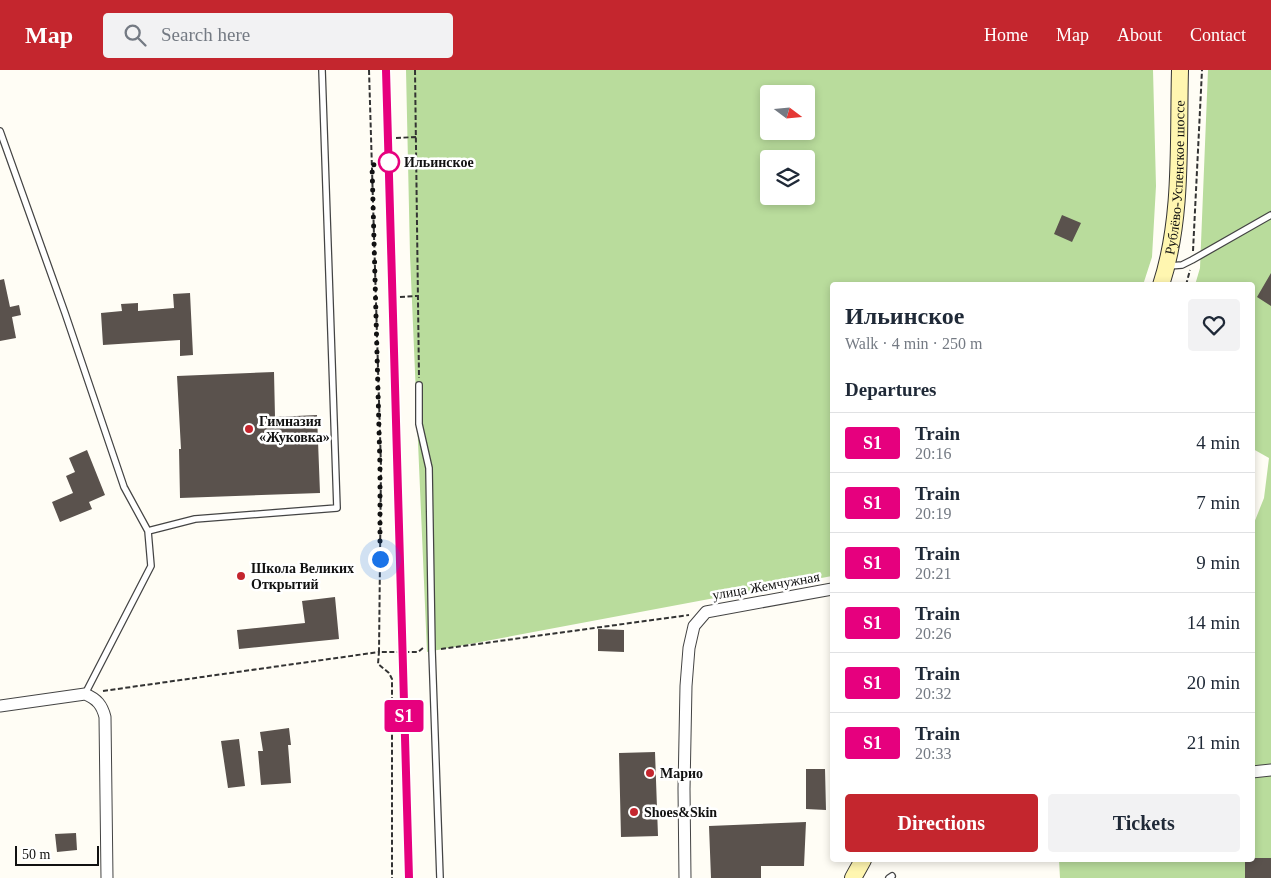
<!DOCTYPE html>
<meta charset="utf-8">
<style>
:root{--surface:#fff;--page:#f2f2f3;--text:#1f2937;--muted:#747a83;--line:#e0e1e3;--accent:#c4262e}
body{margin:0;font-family:"Times New Roman",serif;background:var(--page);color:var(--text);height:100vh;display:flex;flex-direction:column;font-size:19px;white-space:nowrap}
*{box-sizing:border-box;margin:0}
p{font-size:16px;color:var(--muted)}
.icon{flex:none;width:28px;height:28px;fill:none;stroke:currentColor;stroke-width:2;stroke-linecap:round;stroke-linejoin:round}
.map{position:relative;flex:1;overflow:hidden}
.sheet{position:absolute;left:830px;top:212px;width:425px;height:580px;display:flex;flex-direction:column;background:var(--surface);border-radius:5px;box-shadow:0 2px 8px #0003}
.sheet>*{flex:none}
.badge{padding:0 10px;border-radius:4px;font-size:18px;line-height:32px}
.needle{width:32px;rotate:106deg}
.tools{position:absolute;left:760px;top:15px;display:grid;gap:10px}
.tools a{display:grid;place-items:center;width:55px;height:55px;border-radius:5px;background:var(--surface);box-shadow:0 2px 8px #0003;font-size:25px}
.scale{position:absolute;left:15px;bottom:12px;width:84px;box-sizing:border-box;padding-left:5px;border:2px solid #111;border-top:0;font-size:14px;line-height:18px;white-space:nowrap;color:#111;-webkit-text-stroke:4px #fff;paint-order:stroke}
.you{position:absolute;width:25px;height:25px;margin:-12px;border:4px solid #fff;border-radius:50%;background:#1a73e8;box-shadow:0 0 0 8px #1a73e833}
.map>.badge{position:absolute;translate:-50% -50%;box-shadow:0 0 0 2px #fff}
h2{padding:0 15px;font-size:19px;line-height:45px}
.round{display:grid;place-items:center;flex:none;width:52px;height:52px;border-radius:5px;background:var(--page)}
.headline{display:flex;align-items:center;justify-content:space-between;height:85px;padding:0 15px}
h1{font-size:24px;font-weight:700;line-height:38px}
.primary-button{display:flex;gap:10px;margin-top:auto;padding:10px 15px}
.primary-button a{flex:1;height:58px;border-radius:5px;background:var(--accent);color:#fff;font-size:20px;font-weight:700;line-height:58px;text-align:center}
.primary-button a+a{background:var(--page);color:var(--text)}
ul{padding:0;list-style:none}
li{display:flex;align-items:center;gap:15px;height:60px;padding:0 15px;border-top:1px solid var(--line)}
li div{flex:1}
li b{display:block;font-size:19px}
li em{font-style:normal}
li .badge{min-width:55px;font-weight:700;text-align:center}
header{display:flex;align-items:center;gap:30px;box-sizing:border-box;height:70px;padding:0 25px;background:var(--accent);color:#fff}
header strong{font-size:24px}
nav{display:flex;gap:28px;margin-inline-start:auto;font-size:18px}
.search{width:350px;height:45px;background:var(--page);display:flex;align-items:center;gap:12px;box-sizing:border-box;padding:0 18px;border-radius:5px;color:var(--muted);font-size:19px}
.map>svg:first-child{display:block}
</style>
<header>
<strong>Map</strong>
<div class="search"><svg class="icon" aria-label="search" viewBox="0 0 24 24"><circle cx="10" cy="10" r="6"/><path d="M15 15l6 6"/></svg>Search here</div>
<nav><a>Home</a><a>Map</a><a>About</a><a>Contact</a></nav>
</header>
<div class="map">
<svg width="1271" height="808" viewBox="0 0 1271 808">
<rect width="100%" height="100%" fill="#fffdf5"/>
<path fill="#b9dc9c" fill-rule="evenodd" d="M406 0H1153L1156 116 1152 187 1143 215H832V506L427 582 410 185ZM769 24H806V61H769ZM769 89H806V126H769Z
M1208 0H1271V808H1060L1059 790H1252V458L1264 428 1269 388 1253 379 1252 215H1195L1200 198Z"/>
<path fill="#5a524d" d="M1062 145 1081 153 1072 172 1054 164Z
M1271 203V236L1257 227Z
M4 209 10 237 19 235 21 245 12 247 16 268 0 271V210Z
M190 223 193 285 180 286V270L103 275 101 243 122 241 121 234 138 233V241L174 238 173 224Z
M274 302 275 347 317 345 320 423 180 428 179 379H181L177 306Z
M87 380 105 425 89 432 92 439 60 452 52 432 73 423 66 406 75 402 69 388Z
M335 527 339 569 239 579 237 560 305 553 302 531Z
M598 559 624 560V582L598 581Z
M289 658 291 675H288L291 713 261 715 258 681H263L260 662Z
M239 669 245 716 228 718 221 671Z
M655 682 658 766 621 767 619 683Z
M806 699H825L826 740 806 739Z
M806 752 804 796H761V808H711L709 756Z
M76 763 77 780 57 782 55 764Z
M1252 788H1271V808H1245V790H1252Z"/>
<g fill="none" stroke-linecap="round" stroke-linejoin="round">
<defs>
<path id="service" d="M0 61 65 243 124 417 148 461 151 496 85 624
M1169 196 1182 195 1192 190 1271 145
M419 315V354L429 398 432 580 440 808
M148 461 195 449 337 438 322 0
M889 808 892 806"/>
<path id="minor" d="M0 636 85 624C97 629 102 635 105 647L107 808
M1252 702 1271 700
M685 808 684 719 686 616 689 578 694 556 706 542 832 519"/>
<g id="secondary">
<path id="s1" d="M1161 215C1183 148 1178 71 1180 0"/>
<path d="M853 808 863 790"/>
</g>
</defs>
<use href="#service" stroke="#444" stroke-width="8"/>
<use href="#minor" stroke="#444" stroke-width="13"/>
<use href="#secondary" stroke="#333" stroke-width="18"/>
<path stroke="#333" stroke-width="2" stroke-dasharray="5 2.5" stroke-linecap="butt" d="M369 0 381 397 379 582H418L423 578
M415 0 419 308
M396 68 416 67
M1193 181 1202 0
M1186 215 1190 200
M400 227 417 226
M441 579 689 545
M103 621 379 582 378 594 389 603 392 609V808"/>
<use href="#service" stroke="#fff" stroke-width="5.5"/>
<use href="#minor" stroke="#fff" stroke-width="11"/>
<use href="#secondary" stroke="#fff6b0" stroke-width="16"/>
<path stroke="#c4262e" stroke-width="3" d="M386 0 409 808"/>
</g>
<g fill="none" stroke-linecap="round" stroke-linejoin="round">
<defs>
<path id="line" d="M386 0 409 808"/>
</defs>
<use href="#line" stroke="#fff" stroke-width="11"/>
<use href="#line" stroke="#e6007e" stroke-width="8"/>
<path stroke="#111" stroke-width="5" stroke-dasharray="0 9" d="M380 489V397L372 95 389 92"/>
</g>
<circle fill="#fff" stroke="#e6007e" stroke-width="2.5" cx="389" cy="92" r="10"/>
<g fill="#c4262e" stroke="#fff" stroke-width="2">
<circle cx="249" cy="359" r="5"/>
<circle cx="241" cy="506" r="5"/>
<circle cx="650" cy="703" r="5"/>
<circle cx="634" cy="742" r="5"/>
</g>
<g text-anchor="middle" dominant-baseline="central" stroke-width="5" stroke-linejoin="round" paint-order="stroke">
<g font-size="14" font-weight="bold" fill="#111" stroke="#fff" text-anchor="start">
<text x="404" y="92">Ильинское</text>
</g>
<g font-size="14" fill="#111" stroke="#fff">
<text stroke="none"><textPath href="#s1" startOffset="109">Рублёво-Успенское шоссе</textPath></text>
<text transform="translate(766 516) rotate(-10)">улица Жемчужная</text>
</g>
<g font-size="14" font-weight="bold" fill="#111" stroke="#fff" text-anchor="start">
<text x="259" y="351">Гимназия<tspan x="259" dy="16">«Жуковка»</tspan></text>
<text x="251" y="498">Школа Великих<tspan x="251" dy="16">Открытий</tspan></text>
<text x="660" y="703">Марио</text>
<text x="644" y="742">Shoes&amp;Skin</text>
</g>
</g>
</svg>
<div class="tools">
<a><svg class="needle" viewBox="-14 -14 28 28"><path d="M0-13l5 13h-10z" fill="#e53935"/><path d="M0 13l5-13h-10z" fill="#747a83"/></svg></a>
<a><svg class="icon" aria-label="layers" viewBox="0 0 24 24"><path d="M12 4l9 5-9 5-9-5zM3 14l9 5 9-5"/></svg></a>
</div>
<div class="scale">50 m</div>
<div class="you" style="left:380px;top:489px"></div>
<b class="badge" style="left:404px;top:646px;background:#e6007e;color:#fff">S1</b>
<section class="sheet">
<div class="headline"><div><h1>Ильинское</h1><p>Walk · 4 min · 250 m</p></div><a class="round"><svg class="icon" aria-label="heart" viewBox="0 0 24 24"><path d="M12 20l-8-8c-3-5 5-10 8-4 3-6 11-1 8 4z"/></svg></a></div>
<h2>Departures</h2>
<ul>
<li><span class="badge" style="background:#e6007e;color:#fff">S1</span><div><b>Train</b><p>20:16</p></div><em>4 min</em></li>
<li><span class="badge" style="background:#e6007e;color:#fff">S1</span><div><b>Train</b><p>20:19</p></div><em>7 min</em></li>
<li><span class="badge" style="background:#e6007e;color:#fff">S1</span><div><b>Train</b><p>20:21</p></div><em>9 min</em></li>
<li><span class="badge" style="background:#e6007e;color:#fff">S1</span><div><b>Train</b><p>20:26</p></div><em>14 min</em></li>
<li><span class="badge" style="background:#e6007e;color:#fff">S1</span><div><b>Train</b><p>20:32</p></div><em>20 min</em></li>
<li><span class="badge" style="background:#e6007e;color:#fff">S1</span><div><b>Train</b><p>20:33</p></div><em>21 min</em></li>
</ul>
<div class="primary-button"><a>Directions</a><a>Tickets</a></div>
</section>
</div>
